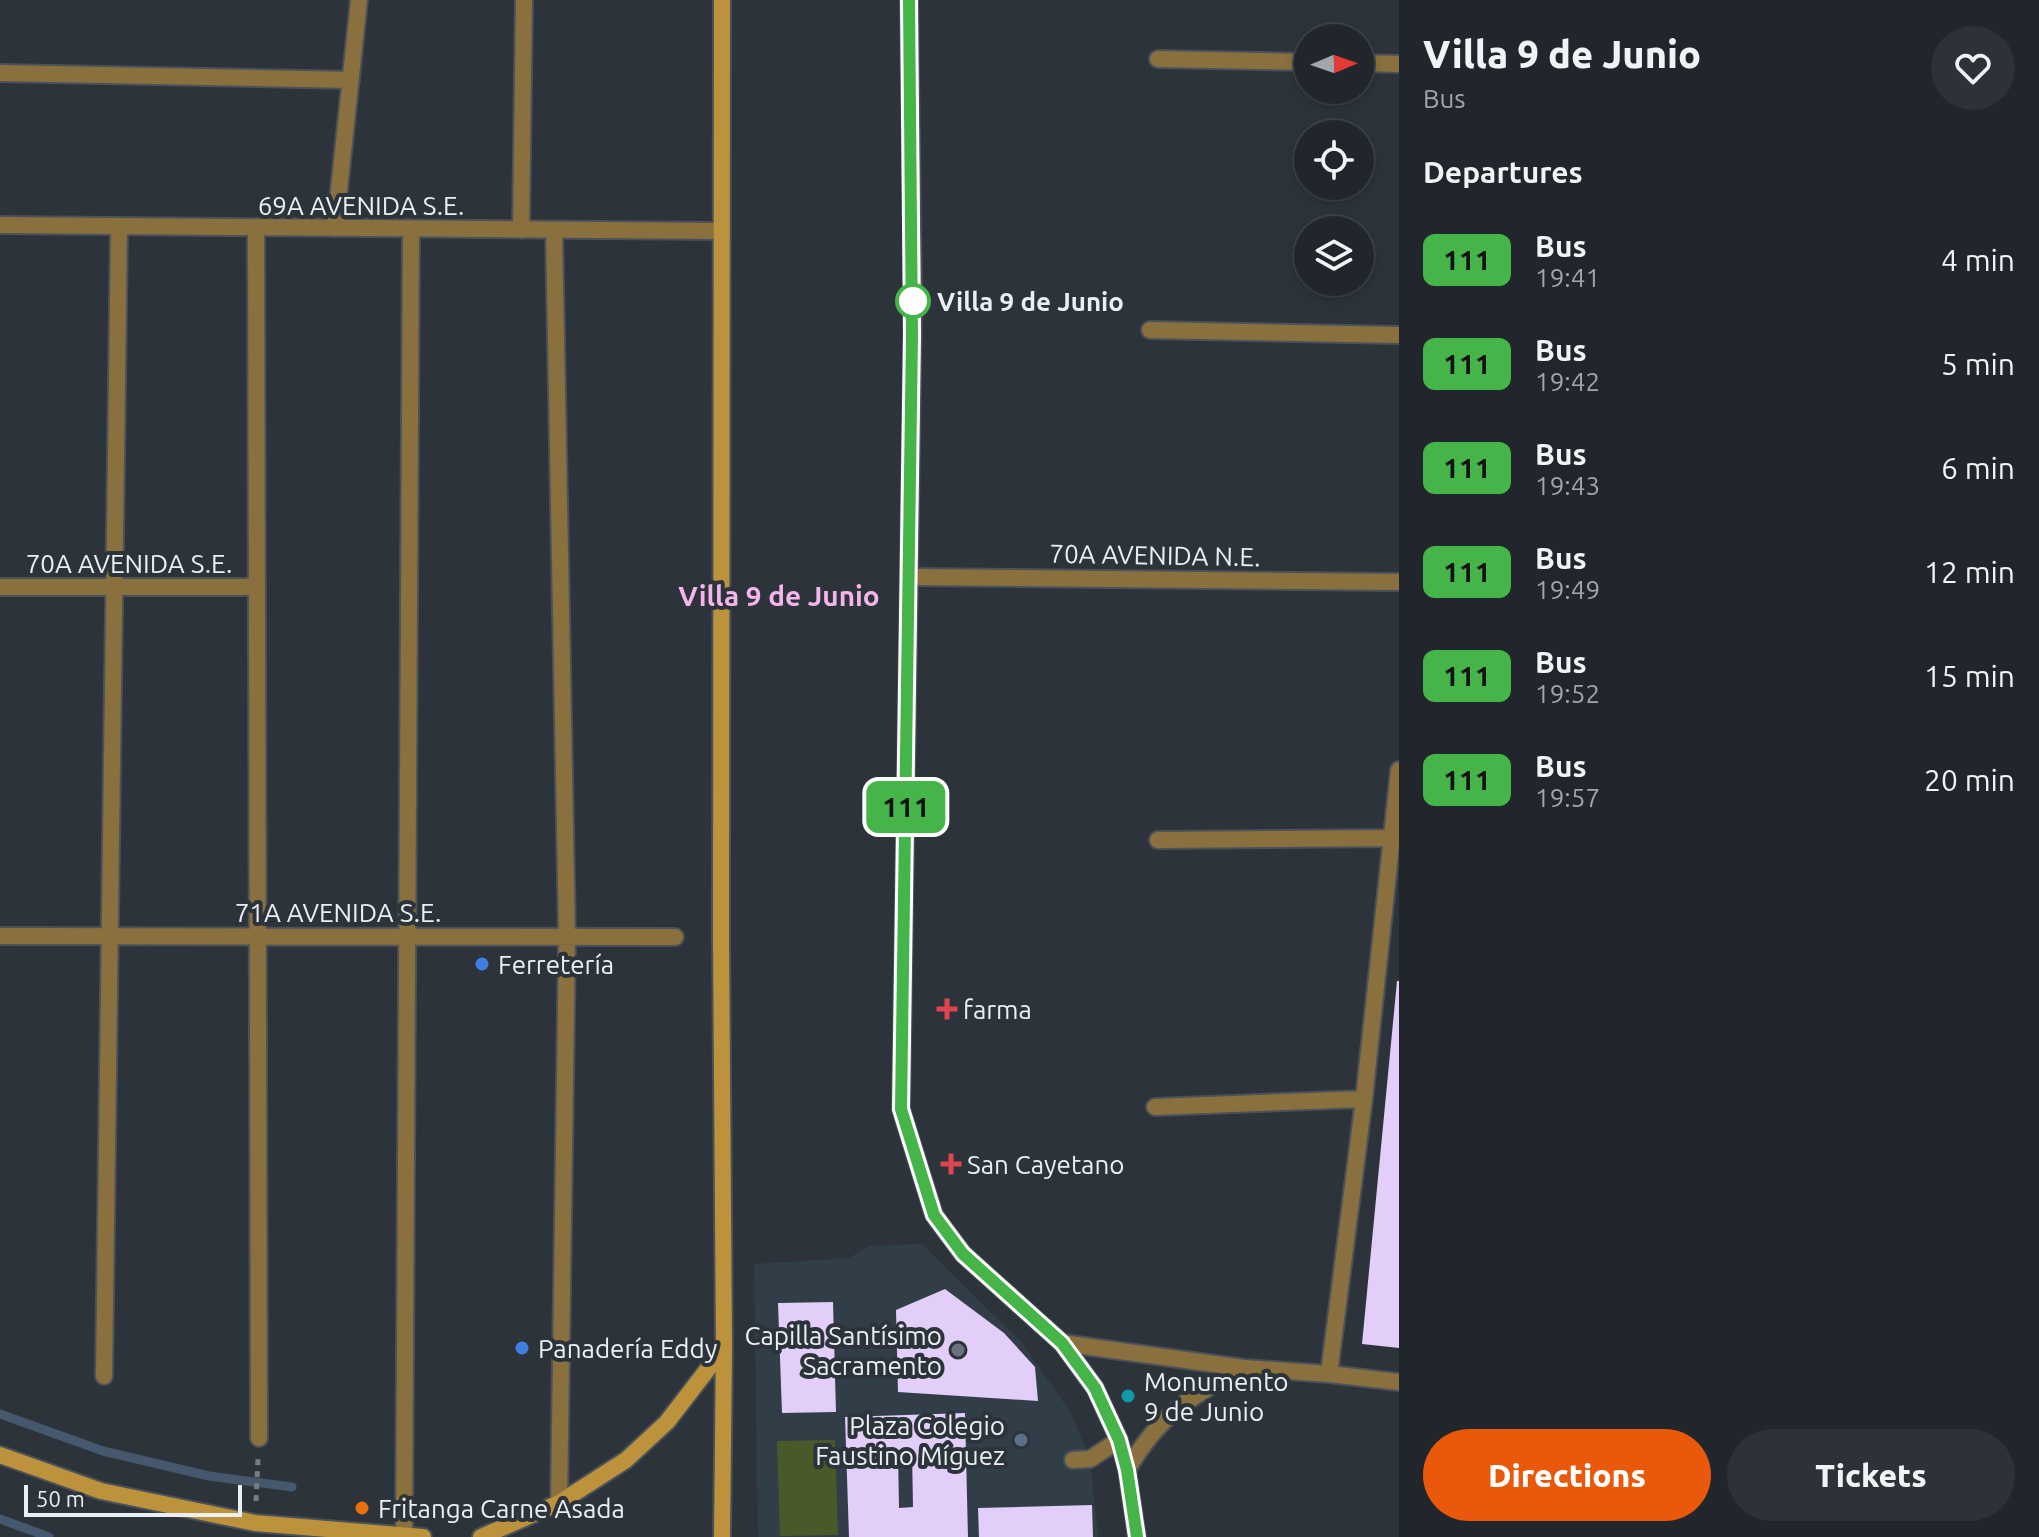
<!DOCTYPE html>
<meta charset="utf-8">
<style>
:root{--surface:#21262c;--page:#2d3238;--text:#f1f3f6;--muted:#a2a5a9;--line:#3e4348;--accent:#ea580c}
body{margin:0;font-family:Ubuntu,sans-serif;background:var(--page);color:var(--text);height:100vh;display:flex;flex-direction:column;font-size:30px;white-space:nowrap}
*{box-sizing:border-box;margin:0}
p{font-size:26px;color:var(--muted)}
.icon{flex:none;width:44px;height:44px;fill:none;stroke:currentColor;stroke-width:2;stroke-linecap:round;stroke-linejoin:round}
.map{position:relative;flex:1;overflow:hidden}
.details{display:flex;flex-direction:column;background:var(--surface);width:640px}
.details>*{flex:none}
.badge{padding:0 16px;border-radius:12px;font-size:28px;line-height:52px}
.needle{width:52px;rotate:88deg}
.fabs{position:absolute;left:1294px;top:24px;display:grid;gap:16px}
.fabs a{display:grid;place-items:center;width:80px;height:80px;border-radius:50%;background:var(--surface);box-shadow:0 4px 12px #0003,0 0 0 2px var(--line);font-size:40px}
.scale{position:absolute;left:24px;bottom:20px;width:218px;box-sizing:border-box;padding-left:8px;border:4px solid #eaeff3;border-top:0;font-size:22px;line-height:28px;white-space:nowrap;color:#eaeff3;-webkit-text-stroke:6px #2c333a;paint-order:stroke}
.map>.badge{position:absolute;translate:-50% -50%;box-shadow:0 0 0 4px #fff}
h2{padding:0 24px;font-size:30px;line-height:72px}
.round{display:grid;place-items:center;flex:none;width:84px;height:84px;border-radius:42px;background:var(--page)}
.summary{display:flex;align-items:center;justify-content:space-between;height:136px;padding:0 24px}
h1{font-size:38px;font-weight:800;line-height:60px}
.button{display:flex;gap:16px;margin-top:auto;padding:16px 24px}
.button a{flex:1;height:92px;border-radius:48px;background:var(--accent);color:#fff;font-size:32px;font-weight:800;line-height:92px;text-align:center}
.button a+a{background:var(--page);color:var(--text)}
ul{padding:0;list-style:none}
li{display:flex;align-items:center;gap:24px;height:104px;padding:0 24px}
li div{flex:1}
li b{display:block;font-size:30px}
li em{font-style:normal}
li .badge{min-width:88px;font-weight:700;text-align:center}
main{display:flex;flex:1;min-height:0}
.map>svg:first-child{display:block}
</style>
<main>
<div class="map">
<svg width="1399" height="1537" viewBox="0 0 1399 1537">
<rect width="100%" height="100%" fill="#2c333a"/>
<path fill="#313e48" d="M922 1244 1022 1343 1071 1413 1090 1459 1098 1537H758L754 1264 849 1258 869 1246Z"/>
<path fill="#485a2a" d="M835 1440 838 1535 780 1536 777 1441Z"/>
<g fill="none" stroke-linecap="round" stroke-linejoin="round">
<path stroke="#46586d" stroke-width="9" d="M0 1414 103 1451 209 1476 292 1487
M0 1519 49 1537"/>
</g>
<path fill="#e3cdf9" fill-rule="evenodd" d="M1397 981H1399V1348L1362 1344Z
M945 1289 1004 1333 1035 1367 1038 1401 898 1392 896 1310Z
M833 1302 836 1412 782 1413 778 1303Z
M965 1413 968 1537H849L845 1417ZM912 1451 913 1507 899 1508 898 1452Z
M1092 1505 1093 1537H979L978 1508Z"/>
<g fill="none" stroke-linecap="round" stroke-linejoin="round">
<defs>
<path id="lane" d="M1073 1460 1090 1459 1119 1440"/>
<path id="street" d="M1158 59 1308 62
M1360 63 1399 64
M0 73 351 80
M0 225 722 231
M256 228 259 1438
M335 228 359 0
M521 230 524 0
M554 230 567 937 559 1503
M1150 330 1399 335
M910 577 1399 582
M0 587H257
M1158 840 1391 838
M0 936 675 937
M1155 1107 1364 1099
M1062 1343 1244 1368 1329 1374 1364 1099 1399 770
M1329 1374 1399 1382
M104 1376 119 227
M1127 1470C1161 1413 1187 1399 1244 1368
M404 1536 411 229"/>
<path id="secondary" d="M909 0 913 302 901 1109 934 1215 963 1254 1062 1343 1095 1388 1119 1440 1127 1470 1137 1537
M0 1455 101 1491 255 1523 423 1537
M481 1537 559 1503 626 1460 667 1422 724 1348 721 936 722 0
M722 1537 724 1348"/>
</defs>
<use href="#lane" stroke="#4a5158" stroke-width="20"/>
<use href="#street" stroke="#4a5158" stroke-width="20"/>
<use href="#secondary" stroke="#4a5158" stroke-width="20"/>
<path stroke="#767c82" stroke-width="5" stroke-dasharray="6 6" stroke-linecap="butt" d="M256 1501 258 1459"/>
<use href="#lane" stroke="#8a703e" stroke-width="16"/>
<use href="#street" stroke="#8a703e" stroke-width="16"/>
<use href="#secondary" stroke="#bc923c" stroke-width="16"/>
</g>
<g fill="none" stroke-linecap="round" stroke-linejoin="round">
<defs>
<path id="line" d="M909 0 912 335 901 1109 934 1215 963 1254 1062 1343 1095 1388 1119 1440 1127 1470 1137 1537"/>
</defs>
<use href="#line" stroke="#fff" stroke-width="18"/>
<use href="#line" stroke="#45b549" stroke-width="12"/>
</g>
<circle fill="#fff" stroke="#45b549" stroke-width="4" cx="913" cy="301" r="16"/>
<g fill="#3f7fe0" stroke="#2c333a" stroke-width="3">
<circle cx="482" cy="964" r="8"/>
<circle cx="522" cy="1348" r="8"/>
</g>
<g fill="#e0444e" stroke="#2c333a" stroke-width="3">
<path d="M943 997h8v8h8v8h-8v8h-8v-8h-8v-8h8z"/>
<path d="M947 1152h8v8h8v8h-8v8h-8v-8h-8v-8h8z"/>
</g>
<circle fill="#6b7280" stroke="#2c333a" stroke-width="3" cx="958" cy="1350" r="8"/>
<circle fill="#0f9aa8" stroke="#2c333a" stroke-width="3" cx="1128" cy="1396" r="8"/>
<circle fill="#5c6f8a" stroke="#2c333a" stroke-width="3" cx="1021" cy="1440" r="8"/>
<circle fill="#e8710a" stroke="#2c333a" stroke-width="3" cx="362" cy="1508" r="8"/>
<g text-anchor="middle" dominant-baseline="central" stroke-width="8" stroke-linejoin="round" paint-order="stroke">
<g font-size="26" fill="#eaeff3" stroke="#2c333a">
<text x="361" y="205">69A AVENIDA S.E.</text>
<text transform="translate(1155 555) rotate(1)">70A AVENIDA N.E.</text>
<text x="129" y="563">70A AVENIDA S.E.</text>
<text x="338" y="912">71A AVENIDA S.E.</text>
</g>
<g font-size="26" font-weight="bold" fill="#eaeff3" stroke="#2c333a" text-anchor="start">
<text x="937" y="301">Villa 9 de Junio</text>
</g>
<g font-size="26" fill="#eaeff3" stroke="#2c333a" text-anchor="start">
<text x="498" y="964">Ferretería</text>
<text x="963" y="1009">farma</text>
<text x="967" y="1164">San Cayetano</text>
<text x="942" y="1335" text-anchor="end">Capilla Santísimo<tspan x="942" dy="30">Sacramento</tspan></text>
<text x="538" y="1348">Panadería Eddy</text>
<text x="1144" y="1381">Monumento<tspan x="1144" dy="30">9 de Junio</tspan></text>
<text x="1005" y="1425" text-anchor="end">Plaza Colegio<tspan x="1005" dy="30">Faustino Míguez</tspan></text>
<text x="378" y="1508">Fritanga Carne Asada</text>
</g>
<g font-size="28" font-weight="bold" fill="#f5b5eb" stroke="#2c333a">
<text x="779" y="595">Villa 9 de Junio</text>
</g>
</g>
</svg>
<div class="fabs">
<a><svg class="needle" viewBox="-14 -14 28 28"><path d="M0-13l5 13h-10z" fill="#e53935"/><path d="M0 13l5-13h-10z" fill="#a2a5a9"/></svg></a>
<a><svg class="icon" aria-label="locate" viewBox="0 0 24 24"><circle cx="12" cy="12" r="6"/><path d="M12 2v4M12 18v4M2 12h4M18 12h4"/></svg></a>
<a><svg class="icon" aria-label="layers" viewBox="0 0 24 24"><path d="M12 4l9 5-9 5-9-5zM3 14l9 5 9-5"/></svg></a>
</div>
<div class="scale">50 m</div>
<b class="badge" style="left:906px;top:807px;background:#45b549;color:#111">111</b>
</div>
<section class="details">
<div class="summary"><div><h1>Villa 9 de Junio</h1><p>Bus</p></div><a class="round"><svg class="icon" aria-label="heart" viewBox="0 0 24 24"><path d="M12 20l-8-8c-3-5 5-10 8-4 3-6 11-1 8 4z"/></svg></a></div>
<h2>Departures</h2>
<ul>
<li><span class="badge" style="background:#45b549;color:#111">111</span><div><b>Bus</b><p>19:41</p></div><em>4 min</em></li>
<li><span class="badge" style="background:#45b549;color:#111">111</span><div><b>Bus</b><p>19:42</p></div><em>5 min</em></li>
<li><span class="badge" style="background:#45b549;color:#111">111</span><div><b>Bus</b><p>19:43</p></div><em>6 min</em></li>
<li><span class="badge" style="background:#45b549;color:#111">111</span><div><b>Bus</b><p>19:49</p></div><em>12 min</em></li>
<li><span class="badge" style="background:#45b549;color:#111">111</span><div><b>Bus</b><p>19:52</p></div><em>15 min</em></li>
<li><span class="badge" style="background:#45b549;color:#111">111</span><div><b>Bus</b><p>19:57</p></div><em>20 min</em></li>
</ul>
<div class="button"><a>Directions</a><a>Tickets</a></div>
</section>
</main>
